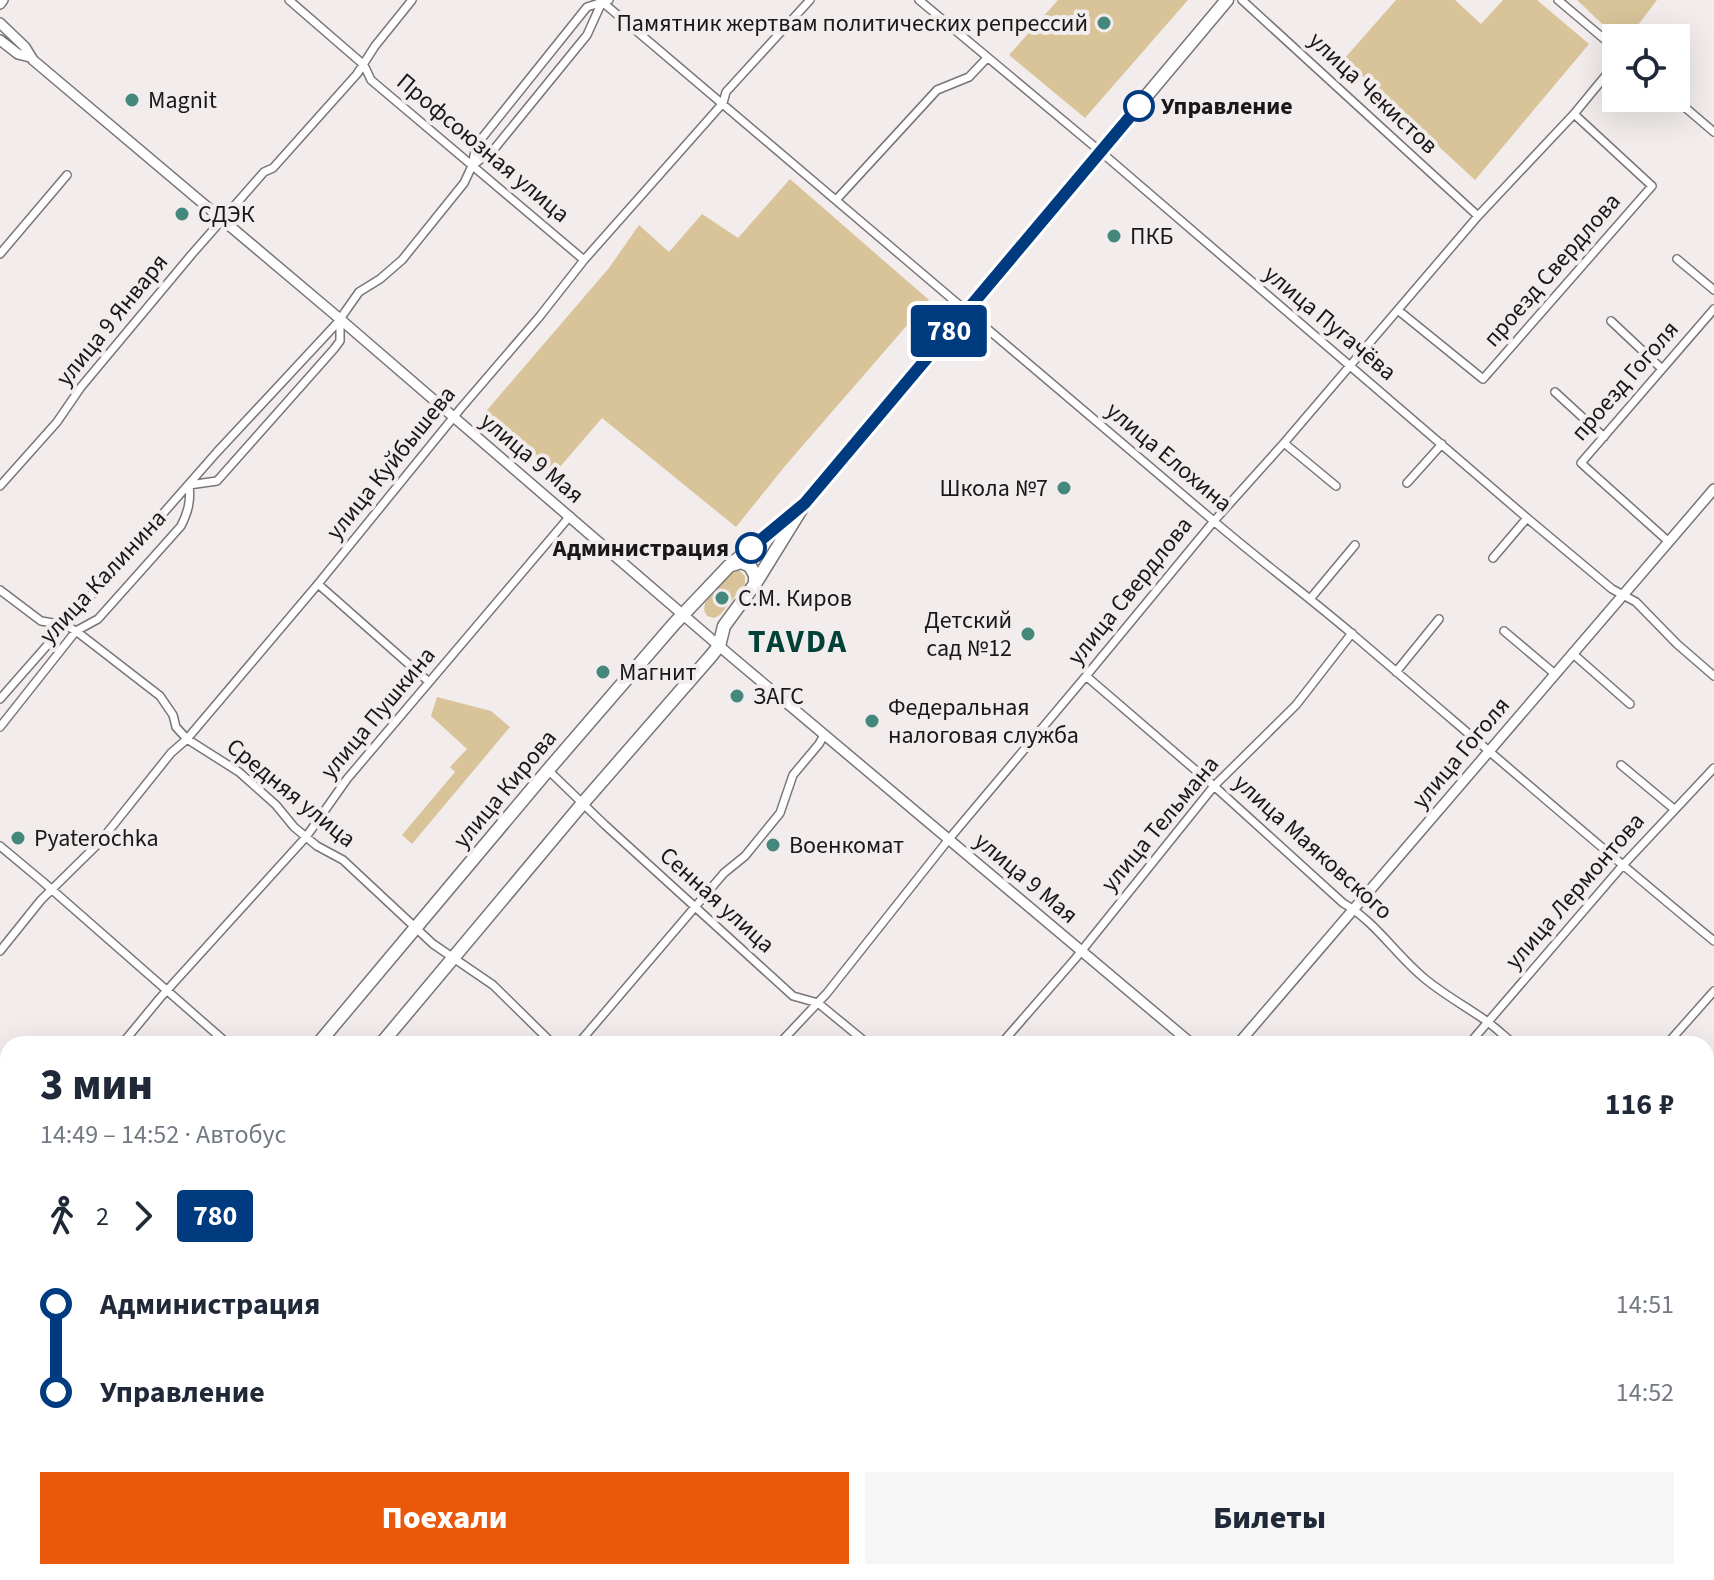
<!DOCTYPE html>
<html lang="ru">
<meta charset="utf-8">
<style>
:root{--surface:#fff;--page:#f6f6f7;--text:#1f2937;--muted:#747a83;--accent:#ea580c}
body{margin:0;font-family:"Source Sans 3",sans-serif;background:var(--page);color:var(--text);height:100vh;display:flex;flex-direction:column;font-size:30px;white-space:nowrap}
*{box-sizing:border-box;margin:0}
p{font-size:26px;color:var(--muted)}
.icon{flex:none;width:44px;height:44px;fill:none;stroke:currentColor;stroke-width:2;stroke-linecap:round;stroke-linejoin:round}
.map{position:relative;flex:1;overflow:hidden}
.details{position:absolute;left:0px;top:1036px;width:1714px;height:544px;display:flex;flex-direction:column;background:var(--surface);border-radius:24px 24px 0 0;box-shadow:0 8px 32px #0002}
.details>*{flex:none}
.badge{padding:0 16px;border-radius:6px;font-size:28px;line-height:52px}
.controls{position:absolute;left:1602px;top:24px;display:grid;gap:16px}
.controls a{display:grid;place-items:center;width:88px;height:88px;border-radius:0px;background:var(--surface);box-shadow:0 8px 32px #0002;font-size:40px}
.map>.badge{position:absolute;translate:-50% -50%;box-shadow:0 0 0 4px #fff}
.legs{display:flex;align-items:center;gap:12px;height:88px;padding:0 40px;font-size:26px}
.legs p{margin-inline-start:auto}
.head{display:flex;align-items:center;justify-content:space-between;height:136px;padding:0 40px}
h1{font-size:44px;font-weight:800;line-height:60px}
.cta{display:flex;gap:16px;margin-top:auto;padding:16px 40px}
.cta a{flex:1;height:92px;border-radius:0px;background:var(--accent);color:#fff;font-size:32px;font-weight:800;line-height:92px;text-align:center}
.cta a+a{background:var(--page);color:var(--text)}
ul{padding:0 40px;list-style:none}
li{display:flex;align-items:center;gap:28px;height:88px;font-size:30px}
li i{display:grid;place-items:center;width:12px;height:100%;margin:0 10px;background:currentColor}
li i::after{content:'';width:20px;height:20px;margin:-10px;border:6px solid;border-radius:50%;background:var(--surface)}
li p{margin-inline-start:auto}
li:first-child i{background:linear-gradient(#0000 50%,currentColor 0)}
li:last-child i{background:linear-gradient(currentColor 50%,#0000 0)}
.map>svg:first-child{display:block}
</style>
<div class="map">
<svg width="1714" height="1580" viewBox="0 0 1714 1580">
<rect width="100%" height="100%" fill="#f2ecec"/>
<path fill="#d9c399" d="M1058 0H1188L1085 118 1009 55Z
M1396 0H1455L1481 24 1503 0H1537L1589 44 1475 180 1344 59Z
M1577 0H1657L1628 38H1617Z
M790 179 929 300 785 466 736 527 602 418 553 475 482 416 609 268 639 225 669 252 702 214 738 238Z
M739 570 745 576V584L720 615 714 618 707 616 704 610 705 603 732 572Z
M437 697 491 711 510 727 412 844 402 835 455 772 450 767 467 749 431 716Z
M1714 1392V1580H1578L1584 1572H1706V1401Z"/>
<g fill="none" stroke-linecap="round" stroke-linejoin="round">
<defs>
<path id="minor" d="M289 0 364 65 371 80 584 260
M600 0C803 172 1006 345 1209 517 1255 557 1304 593 1351 633 1472 736 1591 840 1714 941
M919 0 1101 152 1527 518 1612 589 1636 602 1677 644 1714 676
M1242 0 1478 216
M1558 0 1616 49
M1674 98 1714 132
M472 166 475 151 482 138 587 7 609 0
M836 200 937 90 969 77 987 58
M0 254 67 175
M1677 259 1714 290
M1399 311 1483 379 1652 186 1574 114
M1611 321 1662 369
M1555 392 1604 437
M1284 443 1336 486
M1407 483 1442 444
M0 486 57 422 81 387 192 254 264 172 273 168 357 74 375 46 412 0
M1669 542 1581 463 1714 309
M1493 558 1527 518
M318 584 429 682
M0 590 41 621 65 625 76 631 160 696 173 715 176 727 187 739 239 772 276 805 294 827 317 846 343 860 433 944 493 985 553 1044
M1310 599 1355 545
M1504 631 1555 674
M1572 653 1630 704
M1396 672 1439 619
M1086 676 1214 786 1343 903C1376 922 1395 954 1424 978 1443 994 1465 1006 1485 1020 1495 1027 1504 1036 1514 1044
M0 699 217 452 340 320
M0 727 76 631 98 619 181 526C188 512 191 501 189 485L217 481 334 349 340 341V319L359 292 380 279 402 260 464 183 472 166 495 148 587 35 602 2
M1621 765 1674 809
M548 770 605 825 793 996 818 1003 868 1044
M0 846 42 881 228 1044
M0 951 41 900 99 843 171 753 187 739 318 584 461 408 540 316 584 260 723 103 726 92 810 0
M122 1044 160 998 306 837 347 779 570 516
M578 1044 724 873 745 856 780 813 793 775 819 744 824 735
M779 1044 827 993 949 839 1086 676 1214 521 1284 443 1478 216 1574 114 1616 63
M1001 1044 1075 959 1214 786 1296 705 1352 633
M1469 1044 1623 865 1714 768
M1667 1044 1714 991
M0 1111 8 1118
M1706 1159 1714 1150
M0 1190 8 1181
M1706 1210 1714 1217
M1706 1356 1714 1347
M0 1398 8 1405
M209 1572 218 1580
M539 1572 548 1580
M848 1572 857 1580
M1169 1572 1178 1580
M1500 1572 1510 1580
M128 1580 135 1572
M321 1580 327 1572
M552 1580 558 1572
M1012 1580 1018 1572
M1209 1580 1217 1572
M1328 1580 1335 1572
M1474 1580 1481 1572
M1551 1580 1558 1572"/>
<path id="tertiary" d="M0 4 3 0
M0 23 25 47 33 60 340 319 732 657 1192 1044
M0 40 18 54 30 57
M1238 1044 1714 489
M786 1580 793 1572"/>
<path id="primary" d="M732 565 741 562 750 566 755 575V584
M318 1044 548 770 674 624 729 566 794 513
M381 1044 583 803 711 656 719 646 724 626 755 584 805 503 1227 0
M0 1427 8 1417
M0 1497 8 1487"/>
</defs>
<use href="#minor" stroke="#7a7575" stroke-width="10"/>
<use href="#tertiary" stroke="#7a7575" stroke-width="12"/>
<use href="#primary" stroke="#7a7575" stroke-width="15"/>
<use href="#minor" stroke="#fff" stroke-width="7"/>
<use href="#tertiary" stroke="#fff" stroke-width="9"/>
<use href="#primary" stroke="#fff" stroke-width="12"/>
</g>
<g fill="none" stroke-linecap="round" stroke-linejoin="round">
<defs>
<path id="line-1" d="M751 548 805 503 1139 106"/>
</defs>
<use href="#line-1" stroke="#fff" stroke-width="18"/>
<use href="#line-1" stroke="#003b80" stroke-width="12"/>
</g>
<g fill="#44877b" stroke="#f2ecec" stroke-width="3">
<circle cx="1104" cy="23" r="8"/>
<circle cx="132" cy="100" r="8"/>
<circle cx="182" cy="214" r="8"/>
<circle cx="1114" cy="236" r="8"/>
<circle cx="1064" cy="488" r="8"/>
<circle cx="722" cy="598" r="8"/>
<circle cx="1028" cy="634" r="8"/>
<circle cx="603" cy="672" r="8"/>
<circle cx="737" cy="696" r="8"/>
<circle cx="872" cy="721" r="8"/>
<circle cx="18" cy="838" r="8"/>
<circle cx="773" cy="845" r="8"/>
</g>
<g fill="#fff" stroke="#003b80" stroke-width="4">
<circle cx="1139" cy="106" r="14"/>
<circle cx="751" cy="548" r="14"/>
</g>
<g text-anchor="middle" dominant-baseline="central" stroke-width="8" stroke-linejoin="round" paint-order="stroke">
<g font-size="24" fill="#191717" stroke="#f2ecec" text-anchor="start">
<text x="1088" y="23" text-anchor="end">Памятник жертвам политических репрессий</text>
<text x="148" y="100">Magnit</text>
<text x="198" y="214">СДЭК</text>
<text x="1130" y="236">ПКБ</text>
<text x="1048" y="488" text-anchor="end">Школа №7</text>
<text x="738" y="598">С.М. Киров</text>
<text x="1012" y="620" text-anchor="end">Детский<tspan x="1012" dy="28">сад №12</tspan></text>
<text x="619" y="672">Магнит</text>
<text x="753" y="696">ЗАГС</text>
<text x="888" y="707">Федеральная<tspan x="888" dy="28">налоговая служба</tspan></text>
<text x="34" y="838">Pyaterochka</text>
<text x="789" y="845">Военкомат</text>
</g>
<g font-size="24" fill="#191717" stroke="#f2ecec">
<text transform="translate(1373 93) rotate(43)">улица Чекистов</text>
<text transform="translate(483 148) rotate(40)">Профсоюзная улица</text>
<text transform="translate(1552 270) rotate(-49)">проезд Свердлова</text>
<text transform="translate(112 320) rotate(-51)">улица 9 Января</text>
<text transform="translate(1330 323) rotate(40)">улица Пугачёва</text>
<text transform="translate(1625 381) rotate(-49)">проезд Гоголя</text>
<text transform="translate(1169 457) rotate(40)">улица Елохина</text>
<text transform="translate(532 458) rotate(40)">улица 9 Мая</text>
<text transform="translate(391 463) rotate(-51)">улица Куйбышева</text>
<text transform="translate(103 577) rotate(-47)">улица Калинина</text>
<text transform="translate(1130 591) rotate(-51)">улица Свердлова</text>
<text transform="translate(378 713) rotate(-50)">улица Пушкина</text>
<text transform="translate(1461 753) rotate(-50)">улица Гоголя</text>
<text transform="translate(505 789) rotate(-50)">улица Кирова</text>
<text transform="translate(291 793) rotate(39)">Средняя улица</text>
<text transform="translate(1160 824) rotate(-50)">улица Тельмана</text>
<text transform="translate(1313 847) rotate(42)">улица Маяковского</text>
<text transform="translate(1026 878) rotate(40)">улица 9 Мая</text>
<text transform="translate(1575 891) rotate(-49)">улица Лермонтова</text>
<text transform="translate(717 900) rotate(42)">Сенная улица</text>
</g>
<g font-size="24" font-weight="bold" fill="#191717" stroke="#f2ecec" text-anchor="start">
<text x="1161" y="106">Управление</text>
<text x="729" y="548" text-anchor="end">Администрация</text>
</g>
<g font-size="32" font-weight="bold" letter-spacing="2" fill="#024138" stroke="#f2ecec">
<text x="798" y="642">TAVDA</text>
</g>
</g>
</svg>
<div class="controls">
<a><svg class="icon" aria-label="locate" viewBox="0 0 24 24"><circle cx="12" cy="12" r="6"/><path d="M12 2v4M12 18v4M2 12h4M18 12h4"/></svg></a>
</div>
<b class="badge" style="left:949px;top:331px;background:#003b80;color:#fff">780</b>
<section class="details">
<div class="head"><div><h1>3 мин</h1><p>14:49 – 14:52 · Автобус</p></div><b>116 ₽</b></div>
<div class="legs"><svg class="icon" aria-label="walk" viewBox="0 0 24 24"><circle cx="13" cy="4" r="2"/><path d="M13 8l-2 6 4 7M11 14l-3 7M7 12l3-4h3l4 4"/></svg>2<svg class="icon" aria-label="forward" viewBox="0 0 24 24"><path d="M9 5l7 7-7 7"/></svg><b class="badge" style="background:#003b80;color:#fff">780</b></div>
<ul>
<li><i style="color:#003b80"></i><b>Администрация</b><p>14:51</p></li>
<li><i style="color:#003b80"></i><b>Управление</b><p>14:52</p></li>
</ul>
<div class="cta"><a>Поехали</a><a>Билеты</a></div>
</section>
</div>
